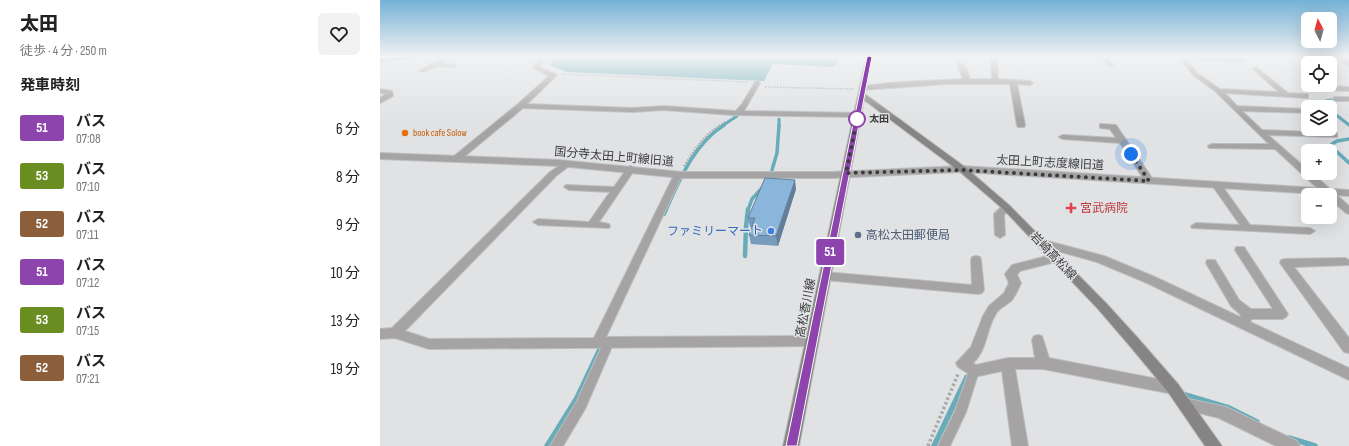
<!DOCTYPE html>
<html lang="ja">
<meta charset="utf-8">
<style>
:root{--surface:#fff;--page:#f2f2f2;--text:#222;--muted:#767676}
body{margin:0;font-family:"Sofia Sans Condensed","Noto Sans JP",sans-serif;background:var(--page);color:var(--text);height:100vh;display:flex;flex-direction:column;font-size:15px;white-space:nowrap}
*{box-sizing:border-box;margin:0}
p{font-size:13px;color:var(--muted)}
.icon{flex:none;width:22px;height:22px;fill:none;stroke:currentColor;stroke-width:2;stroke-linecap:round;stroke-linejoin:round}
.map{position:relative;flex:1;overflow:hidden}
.side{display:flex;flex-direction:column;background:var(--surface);width:380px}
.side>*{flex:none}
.badge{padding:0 8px;border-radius:3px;font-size:14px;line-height:26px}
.needle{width:26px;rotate:354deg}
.fabs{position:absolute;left:921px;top:12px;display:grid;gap:8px}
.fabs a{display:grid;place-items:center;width:36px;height:36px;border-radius:6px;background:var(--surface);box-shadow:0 4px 16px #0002;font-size:20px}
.you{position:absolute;width:20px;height:20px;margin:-10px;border:3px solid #fff;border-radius:50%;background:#1a73e8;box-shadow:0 0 0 6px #1a73e833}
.map>.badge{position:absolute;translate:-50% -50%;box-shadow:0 0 0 2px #fff}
h2{padding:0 20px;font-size:15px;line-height:36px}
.round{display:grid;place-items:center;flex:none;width:42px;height:42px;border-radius:6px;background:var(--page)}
.summary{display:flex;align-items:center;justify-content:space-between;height:68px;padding:0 20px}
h1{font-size:19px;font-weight:800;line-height:30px}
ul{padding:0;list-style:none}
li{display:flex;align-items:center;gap:12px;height:48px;padding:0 20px}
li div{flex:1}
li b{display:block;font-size:15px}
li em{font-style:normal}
li .badge{min-width:44px;font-weight:700;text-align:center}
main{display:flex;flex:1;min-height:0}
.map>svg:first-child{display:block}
</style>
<main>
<section class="side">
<div class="summary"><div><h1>太田</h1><p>徒歩 · 4 分 · 250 m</p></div><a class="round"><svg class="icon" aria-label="heart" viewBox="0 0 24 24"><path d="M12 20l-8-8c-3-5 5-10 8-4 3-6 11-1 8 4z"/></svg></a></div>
<h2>発車時刻</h2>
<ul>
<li><span class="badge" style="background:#8e44ad;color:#fff">51</span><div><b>バス</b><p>07:08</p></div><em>6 分</em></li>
<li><span class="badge" style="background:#6b8e23;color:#fff">53</span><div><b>バス</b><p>07:10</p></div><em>8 分</em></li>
<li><span class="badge" style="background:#8b5e3c;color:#fff">52</span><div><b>バス</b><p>07:11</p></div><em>9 分</em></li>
<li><span class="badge" style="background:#8e44ad;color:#fff">51</span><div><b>バス</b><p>07:12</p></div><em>10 分</em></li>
<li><span class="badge" style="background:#6b8e23;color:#fff">53</span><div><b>バス</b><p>07:15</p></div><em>13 分</em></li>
<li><span class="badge" style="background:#8b5e3c;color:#fff">52</span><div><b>バス</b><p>07:21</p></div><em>19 分</em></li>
</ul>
</section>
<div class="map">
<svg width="969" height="446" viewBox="0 0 969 446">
<rect width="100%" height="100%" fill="#e0e2e4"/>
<path fill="#68acba" d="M176 57H461L454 67 393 64 384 81 186 72 170 65Z"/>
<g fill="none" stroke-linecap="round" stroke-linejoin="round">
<path stroke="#68acba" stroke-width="3" d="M0 61 30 57
M947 107 944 102 948 100H969
M950 110 969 125
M342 126 357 116
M399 126V119"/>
<path stroke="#68acba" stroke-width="3.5" d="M969 139 957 141 952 144 955 150 969 163
M392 170 397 153 399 125
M286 210C300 179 314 144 344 125
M368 210 372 199 383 187"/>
<path stroke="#68acba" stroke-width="4.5" d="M284 214 286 209
M365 256 366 227 368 209"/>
<path stroke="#68acba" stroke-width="5.5" d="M802 394 849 408 877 422
M909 438 935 446
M167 446 197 398 223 343
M554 446 587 377 590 376"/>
<defs>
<path id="service" d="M229 338 233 339 234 342 205 409 183 446H170L197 401 225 339Z
M594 366 598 368 599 371 586 412 570 446H558L575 411 589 371 590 368Z"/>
<path id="minor" d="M63 57H71L62 63 76 65V67L56 66 44 72 39 71Z
M160 57H166L160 67 177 75 147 104 252 108 284 106 356 111 362 104 375 82 377 81 380 83 364 111 478 113 482 115 478 117 353 115 284 110 252 112 143 108 79 161H73L72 159 73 157 138 104 169 76 153 68Z
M611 57H617L618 79 650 81 653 83 650 85 637 84 645 125 644 127H638L637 125 630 84H566L483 90 480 88C487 82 568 80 583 79L577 64 580 62 586 68 590 79H612Z
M722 57H728L733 65 732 66H728Z
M799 57 865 59 866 60 863 62 807 59 817 73 840 89 899 92 874 70 873 69 876 67 908 93 928 94V98H925L845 93 857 106 928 109V113L862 111 882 130 957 133V137H954L888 135 928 170V173H932L969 206V214L966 213 950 199V195H945L895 149 829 148 828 146 832 144H889L835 91 813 75Z
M957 57H964L969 62V67Z
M940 85 969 87V91L946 90Z
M0 89 12 91 13 96 0 103V98L6 94 0 93Z
M954 97H969V101H954Z
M720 124 736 125 774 181 772 183H766L740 143 683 139 679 137 683 135 736 138 730 129 720 128Z
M186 161 190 164 189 166 176 176 25 331 49 339 214 338 294 175 298 172 302 175 226 337 432 336 436 337 438 341 436 345 432 346 49 349 15 338 0 339V329L12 328 170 172Z
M251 166 255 169 219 222 229 224 230 226 229 228 158 225 153 222 158 219 209 222 230 192 189 190 184 187 186 185 234 187 248 167Z
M837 182 840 183 870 225 930 228 935 231 930 234 812 228 811 226 816 223 860 225 832 185Z
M626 204 631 207 624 215 625 235 620 238 615 235 614 214 623 205Z
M660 239 724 256 775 277 860 317 861 315 851 306 826 263 827 260H835L859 300 871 309H893L855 250 856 247H864L908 314 906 317 902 319H872L870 322 969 368V380L767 283 717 262 656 245 655 243 656 241Z
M675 254 679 255 680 258 679 261 640 271 637 275 641 283C638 289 636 295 632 300 628 304 621 307 617 312 606 328 608 349 593 363L596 365 628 358H655L652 340 654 336 658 335 662 336 669 358 793 382 798 384 800 388 798 392 793 394 663 369H635L648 446H632L622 371 594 377 578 367 576 363 591 347 603 316 609 306 624 293 629 283 625 274 632 265Z
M596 256 600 257 601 260 604 290 602 293 598 294 445 280 441 279 439 276 441 273 445 272 592 285 591 260 592 257Z
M965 258 969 260V265L914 267 969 338V353L964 352 900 263 901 260 905 259Z
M804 398 846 407 917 441 920 446H896L839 418 799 408 797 404 799 400Z"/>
<path id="tertiary" d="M0 153 179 160 302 172H452L582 166 969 190V196L582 172 452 178H302L179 166 0 159Z"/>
<path id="secondary" d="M486 57H492L485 94 585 167 629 205 726 303 757 337 798 384 842 446H825L788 392 749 345 718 309 623 209 579 171 484 100 419 446H403Z"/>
</defs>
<use href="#service" stroke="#bcbdbf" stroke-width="2"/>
<use href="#minor" stroke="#bcbdbf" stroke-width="2"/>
<use href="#tertiary" stroke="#bcbdbf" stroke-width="2"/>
<use href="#secondary" stroke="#bcbdbf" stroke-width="2"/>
<path stroke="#a8a9ab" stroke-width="1.5" stroke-dasharray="1.5 1.5" stroke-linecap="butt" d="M182 74 367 82
M385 87 474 89
M339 126 346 121"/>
<path stroke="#a8a9ab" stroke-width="2" stroke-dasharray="1.5 1.5" stroke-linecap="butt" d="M304 166C315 149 323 136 340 125"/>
<path stroke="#a8a9ab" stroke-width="3.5" stroke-dasharray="2.5 2.5" stroke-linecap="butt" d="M548 446 578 374"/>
<use href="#service" fill="#a5a3a3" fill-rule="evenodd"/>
<use href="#minor" fill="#a5a3a3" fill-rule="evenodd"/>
<use href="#tertiary" fill="#a5a3a3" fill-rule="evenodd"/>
<use href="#secondary" fill="#878584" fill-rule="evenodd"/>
</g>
<path fill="#789dbc" d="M416 189 398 246 371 244 369 235 372 227H370L368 218Z"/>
<path fill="#617f99" d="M415 180 416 189 398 246 396 236Z"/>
<path fill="#8bb6db" stroke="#617f99" d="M385 178 415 180 396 236 369 235 375 218H368Z"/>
<linearGradient id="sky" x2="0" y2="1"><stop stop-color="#75b1d6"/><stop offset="0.47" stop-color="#f1f2f3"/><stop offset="1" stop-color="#f1f2f3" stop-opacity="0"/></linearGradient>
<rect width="969" height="120" fill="url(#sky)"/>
<path fill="#8e44ad" stroke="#fff" d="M489 56 492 57 417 446H406L487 57Z"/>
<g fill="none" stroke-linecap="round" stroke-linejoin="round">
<path stroke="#3c3c3d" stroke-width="4" stroke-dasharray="0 7.2" d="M477 119 466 173 582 170 769 181 751 154"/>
</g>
<circle fill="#fff" stroke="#8e44ad" stroke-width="2" cx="477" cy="119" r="8"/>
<circle fill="#e8710a" stroke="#e0e2e4" stroke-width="1.5" cx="25" cy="133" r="4"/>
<path fill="#e0444e" stroke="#e0e2e4" stroke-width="1.5" d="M689 202h4v4h4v4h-4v4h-4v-4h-4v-4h4z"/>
<circle fill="#3f7fe0" stroke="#e0e2e4" stroke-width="1.5" cx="391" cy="231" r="4"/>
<circle fill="#5c6f8a" stroke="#e0e2e4" stroke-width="1.5" cx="478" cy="235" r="4"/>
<g text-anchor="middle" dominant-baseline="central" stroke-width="3" stroke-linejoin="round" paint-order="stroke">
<g font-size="10" font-weight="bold" fill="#3c3c3d" stroke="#e0e2e4" text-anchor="start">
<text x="489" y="119">太田</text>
</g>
<g font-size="10" fill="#c56008" stroke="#e0e2e4" text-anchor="start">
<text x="33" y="133">book cafe Solow</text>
</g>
<g font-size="12" fill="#3c3c3d" stroke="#e0e2e4">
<text transform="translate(234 157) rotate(5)">国分寺太田上町線旧道</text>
<text transform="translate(670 163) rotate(3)">太田上町志度線旧道</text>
<text transform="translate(673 256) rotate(46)">岩崎高松線</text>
<text transform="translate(426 308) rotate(-79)">高松香川線</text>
</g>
<g font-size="12" fill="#be3a42" stroke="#e0e2e4" text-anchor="start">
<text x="700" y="208">宮武病院</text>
</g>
<g font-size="12" fill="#366cbe" stroke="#e0e2e4" text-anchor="end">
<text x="383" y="231">ファミリーマート</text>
</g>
<g font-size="12" fill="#4e5e75" stroke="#e0e2e4" text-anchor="start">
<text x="486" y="235">高松太田郵便局</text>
</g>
</g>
</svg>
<div class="fabs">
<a><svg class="needle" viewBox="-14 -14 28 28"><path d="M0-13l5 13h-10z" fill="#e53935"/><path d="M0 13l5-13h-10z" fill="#767676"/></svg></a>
<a><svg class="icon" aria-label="locate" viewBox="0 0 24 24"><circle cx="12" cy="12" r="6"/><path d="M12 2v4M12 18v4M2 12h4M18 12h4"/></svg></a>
<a><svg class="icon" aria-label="layers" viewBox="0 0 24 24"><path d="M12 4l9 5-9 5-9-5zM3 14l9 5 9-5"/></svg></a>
<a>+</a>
<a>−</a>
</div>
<div class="you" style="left:751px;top:154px"></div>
<b class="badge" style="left:450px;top:252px;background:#8e44ad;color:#fff">51</b>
</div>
</main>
